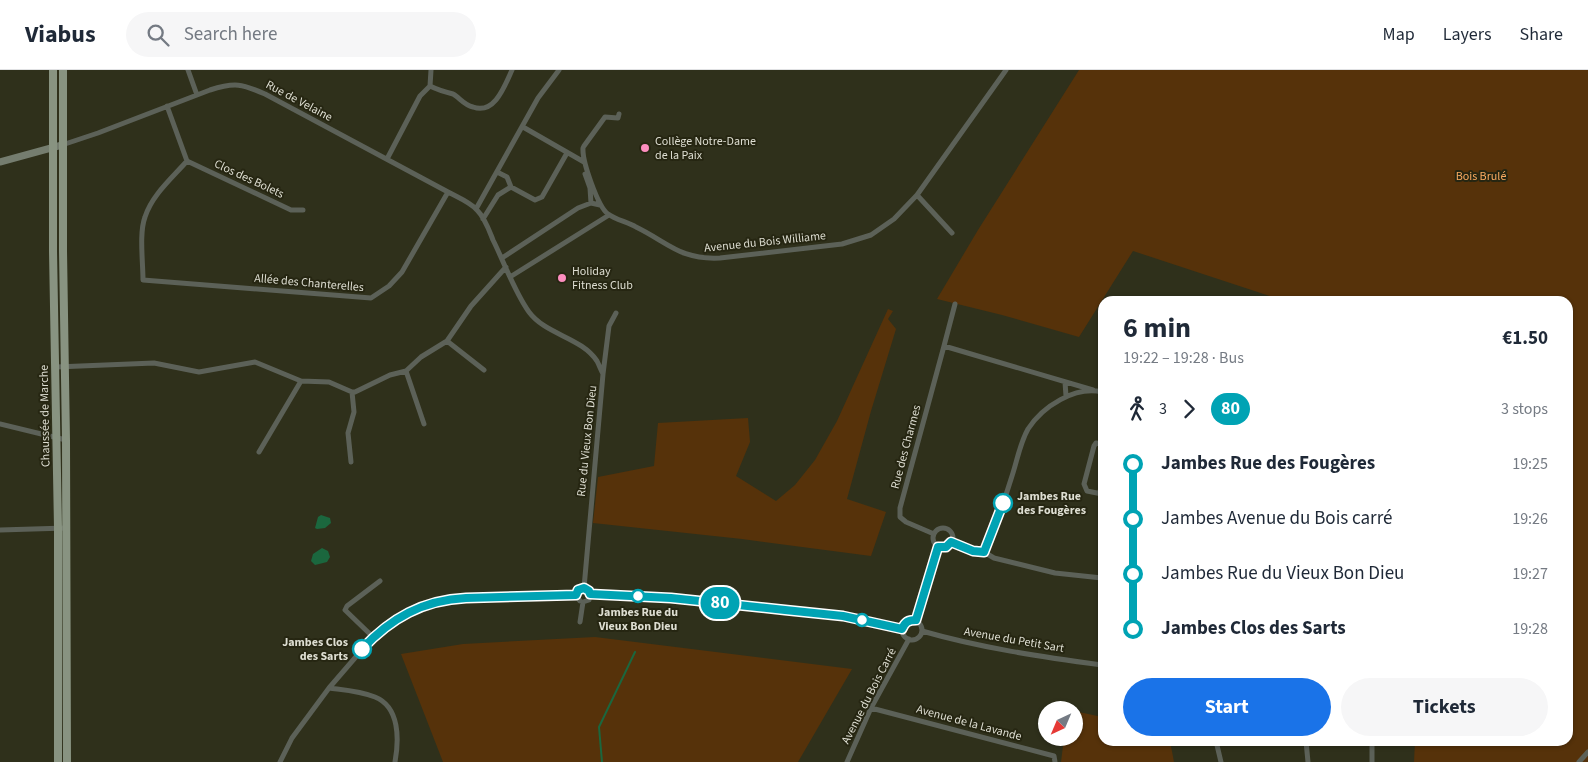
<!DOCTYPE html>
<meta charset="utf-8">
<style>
:root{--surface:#fff;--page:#f6f6f7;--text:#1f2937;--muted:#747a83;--line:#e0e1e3;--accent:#1a73e8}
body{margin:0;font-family:"Source Sans 3",sans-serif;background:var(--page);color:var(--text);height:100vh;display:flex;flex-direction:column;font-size:19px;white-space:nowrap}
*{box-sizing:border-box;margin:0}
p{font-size:16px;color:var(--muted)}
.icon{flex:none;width:28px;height:28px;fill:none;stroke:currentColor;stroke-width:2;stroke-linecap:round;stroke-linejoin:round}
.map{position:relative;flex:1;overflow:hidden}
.drawer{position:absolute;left:1098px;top:226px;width:475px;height:450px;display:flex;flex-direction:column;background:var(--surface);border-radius:15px;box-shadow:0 1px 4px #0004}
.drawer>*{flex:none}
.badge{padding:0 10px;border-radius:16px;font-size:18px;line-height:32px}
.needle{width:32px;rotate:224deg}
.tools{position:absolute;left:1038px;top:631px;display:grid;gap:10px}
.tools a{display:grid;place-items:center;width:45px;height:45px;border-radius:50%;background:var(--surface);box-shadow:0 1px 4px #0004;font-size:25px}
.map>.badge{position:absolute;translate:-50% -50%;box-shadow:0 0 0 2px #fff}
.legs{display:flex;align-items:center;gap:8px;height:55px;padding:0 25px;font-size:16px}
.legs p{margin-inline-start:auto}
.overview{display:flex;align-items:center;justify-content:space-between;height:85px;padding:0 25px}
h1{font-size:28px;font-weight:700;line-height:38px}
.button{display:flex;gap:10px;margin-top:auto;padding:10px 25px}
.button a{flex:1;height:58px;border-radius:30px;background:var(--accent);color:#fff;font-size:20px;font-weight:700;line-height:58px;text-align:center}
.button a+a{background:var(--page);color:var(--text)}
ul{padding:0 25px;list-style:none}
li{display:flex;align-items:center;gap:18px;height:55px;font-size:19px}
li i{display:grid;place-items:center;width:8px;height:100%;margin:0 6px;background:currentColor}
li i::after{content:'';width:12px;height:12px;margin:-6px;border:4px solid;border-radius:50%;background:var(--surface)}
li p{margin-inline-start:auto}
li:first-child i{background:linear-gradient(#0000 50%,currentColor 0)}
li:last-child i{background:linear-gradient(currentColor 50%,#0000 0)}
header{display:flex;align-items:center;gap:30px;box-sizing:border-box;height:70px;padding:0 25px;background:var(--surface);border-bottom:1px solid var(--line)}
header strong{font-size:24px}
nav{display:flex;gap:28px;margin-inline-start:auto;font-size:18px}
.search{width:350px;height:45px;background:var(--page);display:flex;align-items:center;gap:12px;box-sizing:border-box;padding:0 18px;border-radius:28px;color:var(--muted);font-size:19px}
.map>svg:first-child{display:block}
</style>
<header>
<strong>Viabus</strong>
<div class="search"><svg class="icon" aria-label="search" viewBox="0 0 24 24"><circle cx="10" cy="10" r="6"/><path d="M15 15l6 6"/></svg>Search here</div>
<nav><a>Map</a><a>Layers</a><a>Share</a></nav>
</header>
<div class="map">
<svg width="1588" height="692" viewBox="0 0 1588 692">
<rect width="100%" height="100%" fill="#2f301b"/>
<path fill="#56320a" d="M1079 0H1588V692H1414L1415 671H1568V231H1285L1133 181 1079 267 1002 245 937 229 978 160Z
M888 239 893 241 888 249 896 259 871 341 847 429 886 442 871 486 742 469 593 453 598 407 654 396 658 353 748 348 750 372 736 406 776 431 795 415 815 390 837 351Z
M595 567 852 599 798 692H443L401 584 463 574Z
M1079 642 1102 647V671H1170L1174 692H1061L1064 668H1074V647Z"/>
<path fill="#1b673e" d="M321 445 330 448 331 453 325 458 317 459 315 458 318 447Z
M322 478 328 481 330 487 327 492 315 495 311 491 313 484Z"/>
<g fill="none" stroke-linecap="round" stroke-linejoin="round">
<path stroke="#1b673e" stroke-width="2" d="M602 692 599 657 635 582"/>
<path stroke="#5c6158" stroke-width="5" d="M188 0 197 25
M430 16C438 20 445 22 453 24 459 27 464 35 473 37 495 45 505 15 512 0
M167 36 187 91
M523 57 584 92
M62 75 98 63 210 20C235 12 242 14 265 24L448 122C457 127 470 132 477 140 485 148 489 160 493 170 504 192 515 223 529 242 546 265 581 267 597 291 599 295 601 300 603 304L584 518
M584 76 605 47 618 48 619 44
M583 78C582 91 598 137 608 144 616 150 628 152 636 157 669 173 680 190 720 188L842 174 871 165 894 149 917 125 1006 0
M387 89 420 26 430 16 431 0
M187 91C172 108 152 125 145 147 139 163 143 192 143 210L371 228 389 216 402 202 448 122
M187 91 291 140H303
M497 102 507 107 511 117
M585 104 590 118 591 133
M917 125 952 163
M476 139 538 28 559 0
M483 149 498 125 511 117 535 130 542 127 567 83
M502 188 578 138 591 133 600 135
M510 207 609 145
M447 271 484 300
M944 276 955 234
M56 297 154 293 199 302 255 292 301 311 329 312 352 322H355L390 305 406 301 421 287 447 271 471 236 506 197
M406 301 424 354
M603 304 609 256 616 243
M1065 312 1066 326
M0 354 66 370
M1102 374 1096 373 1094 376 1084 414 1087 421 1102 424
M259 382 301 311
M351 392 348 363 354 342 352 322
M1100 423 1102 406
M933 468a10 10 0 1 1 20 0a10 10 0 1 1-20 0Z
M0 460 66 458
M934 464 906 452 900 447V438L944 276 1093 320
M951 472 973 481 984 482C995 457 1004 432 1012 406 1017 391 1020 373 1028 359 1043 336 1075 316 1102 322
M984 482 994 488 1055 503 1102 508
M590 524 671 528 785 540 843 546 902 559
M576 525 580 531 583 532 589 530 590 524
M902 560a10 10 0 1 1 20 0a10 10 0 1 1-20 0Z
M916 551 938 477
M580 552 583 532
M922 561C981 578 1042 587 1102 595
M373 567 345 540 347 536 380 511
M329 618C344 620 360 621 375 627 400 637 399 670 395 692
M871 638 1054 686 1055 692
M1216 671 1221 692
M1306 671 1308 692
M1372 671V692
M280 692 292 668 329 618 373 567 398 548 412 540 452 529 576 525
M847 692 871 638 909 569
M1579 692 1588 682"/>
<path stroke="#757d6f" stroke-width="7" d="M0 92 62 75"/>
<path stroke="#889381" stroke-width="8" d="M53 0V181L58 458V692
M63 0V181L66 370 67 692"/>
</g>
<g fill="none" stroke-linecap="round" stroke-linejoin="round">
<defs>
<path id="line-1" d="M362 579C391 548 423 530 466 528L576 525 578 520 584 518 589 521 590 524 671 528 785 540 843 546 902 559C905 552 908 550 916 550L938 477H946L951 472 973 481 984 482 1003 433"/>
</defs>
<use href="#line-1" stroke="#fff" stroke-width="11"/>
<use href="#line-1" stroke="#00a3b4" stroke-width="8"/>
</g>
<g fill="#fd8ebf" stroke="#262612" stroke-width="2">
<circle cx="645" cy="78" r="5"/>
<circle cx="562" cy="208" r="5"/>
</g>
<g fill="#fff" stroke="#00a3b4" stroke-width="2.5">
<circle cx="1003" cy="433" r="9"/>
<circle cx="638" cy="526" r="6"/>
<circle cx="862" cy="550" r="6"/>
<circle cx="362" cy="579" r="9"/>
</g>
<g text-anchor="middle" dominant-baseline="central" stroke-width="4" stroke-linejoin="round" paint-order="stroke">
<g font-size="12" fill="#deded2" stroke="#262612">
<text transform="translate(299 31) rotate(28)">Rue de Velaine</text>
<text transform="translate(249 109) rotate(25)">Clos des Bolets</text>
<text transform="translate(765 172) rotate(-6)">Avenue du Bois Williame</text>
<text transform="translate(309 213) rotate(5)">Allée des Chanterelles</text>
<text transform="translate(45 346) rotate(-91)">Chaussée de Marche</text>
<text transform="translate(587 371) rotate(-84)">Rue du Vieux Bon Dieu</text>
<text transform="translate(906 377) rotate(-75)">Rue des Charmes</text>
<text transform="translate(1014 570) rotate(10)">Avenue du Petit Sart</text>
<text transform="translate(869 626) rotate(-63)">Avenue du Bois Carré</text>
<text transform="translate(969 653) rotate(15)">Avenue de la Lavande</text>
</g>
<g font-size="12" fill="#deded2" stroke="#262612" text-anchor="start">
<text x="655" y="71">Collège Notre-Dame<tspan x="655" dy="14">de la Paix</tspan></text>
<text x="572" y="201">Holiday<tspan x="572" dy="14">Fitness Club</tspan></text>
</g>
<g font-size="12" fill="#f9aa60" stroke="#262612">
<text x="1481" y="106">Bois Brulé</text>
</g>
<g font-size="12" font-weight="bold" fill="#deded2" stroke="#262612" text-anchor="start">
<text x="1017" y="426">Jambes Rue<tspan x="1017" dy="14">des Fougères</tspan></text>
<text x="638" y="542" text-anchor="middle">Jambes Rue du<tspan x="638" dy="14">Vieux Bon Dieu</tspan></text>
<text x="348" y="572" text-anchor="end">Jambes Clos<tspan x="348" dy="14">des Sarts</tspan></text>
</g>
</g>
</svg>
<div class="tools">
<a><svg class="needle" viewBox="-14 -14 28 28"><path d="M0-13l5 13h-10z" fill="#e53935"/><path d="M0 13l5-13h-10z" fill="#747a83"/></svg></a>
</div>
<b class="badge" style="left:720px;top:533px;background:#00a3b4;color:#fff">80</b>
<section class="drawer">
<div class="overview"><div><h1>6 min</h1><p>19:22 – 19:28 · Bus</p></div><b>€1.50</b></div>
<div class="legs"><svg class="icon" aria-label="walk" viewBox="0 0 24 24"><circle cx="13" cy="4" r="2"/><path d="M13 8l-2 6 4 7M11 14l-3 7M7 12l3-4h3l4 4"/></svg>3<svg class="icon" aria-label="forward" viewBox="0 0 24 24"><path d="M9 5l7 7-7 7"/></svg><b class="badge" style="background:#00a3b4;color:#fff">80</b><p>3 stops</p></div>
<ul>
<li><i style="color:#00a3b4"></i><b>Jambes Rue des Fougères</b><p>19:25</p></li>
<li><i style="color:#00a3b4"></i><span>Jambes Avenue du Bois carré</span><p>19:26</p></li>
<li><i style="color:#00a3b4"></i><span>Jambes Rue du Vieux Bon Dieu</span><p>19:27</p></li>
<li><i style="color:#00a3b4"></i><b>Jambes Clos des Sarts</b><p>19:28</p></li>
</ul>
<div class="button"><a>Start</a><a>Tickets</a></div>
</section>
</div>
